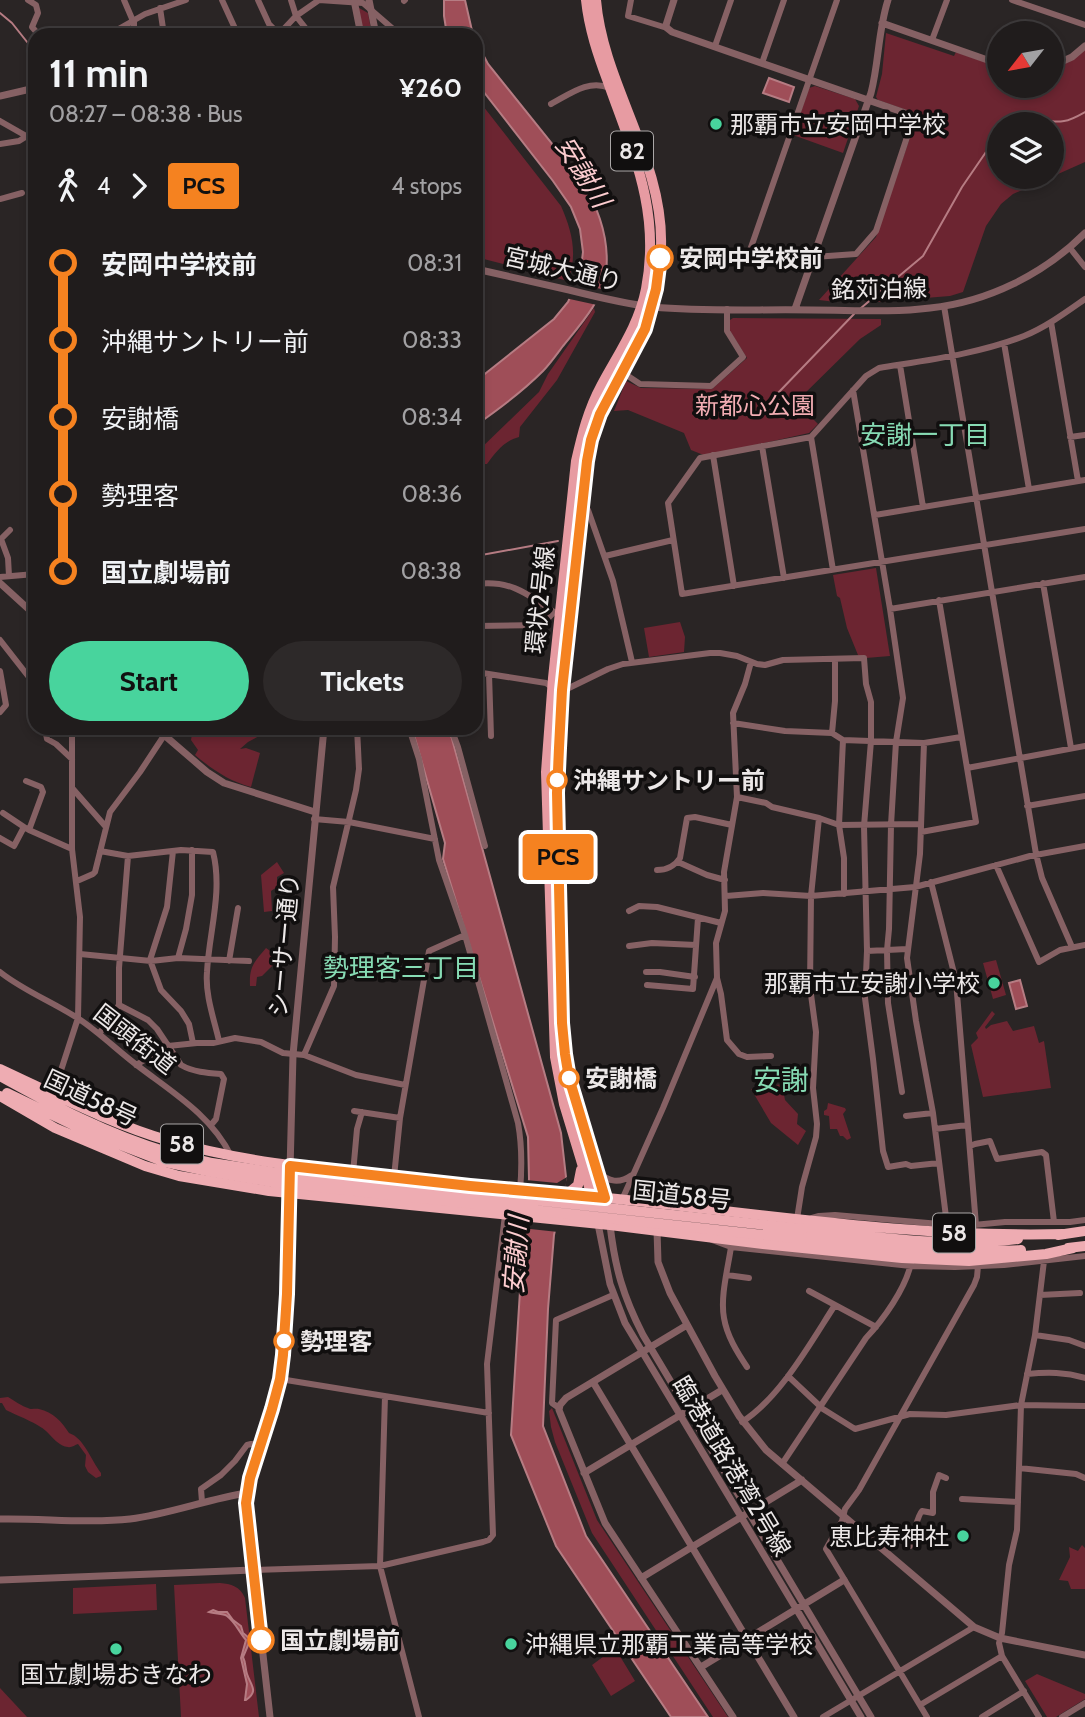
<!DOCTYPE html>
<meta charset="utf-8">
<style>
:root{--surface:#201c1c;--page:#2d2929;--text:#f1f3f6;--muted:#a2a1a3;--line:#3d3a3b;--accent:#48d49d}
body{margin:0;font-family:Cabin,"Noto Sans JP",sans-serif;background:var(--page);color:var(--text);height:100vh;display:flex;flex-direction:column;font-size:26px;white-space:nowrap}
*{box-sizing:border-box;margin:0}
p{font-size:23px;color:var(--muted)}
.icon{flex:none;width:38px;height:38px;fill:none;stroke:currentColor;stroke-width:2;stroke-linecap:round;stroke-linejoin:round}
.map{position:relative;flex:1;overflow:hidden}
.details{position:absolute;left:28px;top:28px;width:455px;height:707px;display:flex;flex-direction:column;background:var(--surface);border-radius:21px;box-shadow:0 4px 10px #0003,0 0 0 2px var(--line)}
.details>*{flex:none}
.badge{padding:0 14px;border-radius:5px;font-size:24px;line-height:46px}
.needle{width:46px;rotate:239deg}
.tools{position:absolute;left:987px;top:21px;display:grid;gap:14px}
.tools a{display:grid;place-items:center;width:77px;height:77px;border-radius:50%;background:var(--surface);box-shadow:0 4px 10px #0003,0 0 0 2px var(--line);font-size:35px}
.map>.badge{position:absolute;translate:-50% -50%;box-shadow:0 0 0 4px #fff}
.legs{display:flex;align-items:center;gap:10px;height:77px;padding:0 21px;font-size:23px}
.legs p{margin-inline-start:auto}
.overview{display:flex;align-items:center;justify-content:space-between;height:119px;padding:0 21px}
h1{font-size:38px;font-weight:800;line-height:52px}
.button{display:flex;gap:14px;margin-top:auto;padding:14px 21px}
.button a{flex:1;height:80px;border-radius:42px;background:var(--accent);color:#111;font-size:28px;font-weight:800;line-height:80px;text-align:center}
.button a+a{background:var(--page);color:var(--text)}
ul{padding:0 21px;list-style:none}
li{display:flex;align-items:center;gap:24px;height:77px;font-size:26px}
li i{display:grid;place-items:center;width:10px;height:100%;margin:0 9px;background:currentColor}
li i::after{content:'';width:18px;height:18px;margin:-9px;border:5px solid;border-radius:50%;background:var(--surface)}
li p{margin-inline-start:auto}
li:first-child i{background:linear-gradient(#0000 50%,currentColor 0)}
li:last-child i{background:linear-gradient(currentColor 50%,#0000 0)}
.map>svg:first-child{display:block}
</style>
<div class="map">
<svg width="1085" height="1717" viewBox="0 0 1085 1717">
<rect width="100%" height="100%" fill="#2a2525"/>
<path fill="#6c2531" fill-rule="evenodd" d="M359 8 368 13 372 35H363L358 10Z
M886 33 954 56 956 52 999 67V86H1052V69L1069 62 1085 50V162L1013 194 1001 204 986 226 963 292 950 296 876 302 867 298 857 297 846 298 836 302 819 300 876 237 918 114 878 100 876 97 882 74ZM999 124H1052V177H999Z
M815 86 855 99 859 106 843 153 793 135 809 88Z
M476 97 561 206C572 231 578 254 568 281L476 257Z
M594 308 595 312 557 380 520 427 519 437C504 441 496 452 487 464H481L476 458 477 452 539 392 548 374Z
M733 318 881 319V325L860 339 796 402 818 424 809 433 706 456 691 450 684 433 628 410 614 411 626 381 641 388 712 389 747 358 730 331V320Z
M876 568 890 656 866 658 858 655 847 628 840 598 837 596 833 575Z
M680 622 685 637 684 652 649 657 644 628Z
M188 728H262L261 735 248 742 240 749 246 748 260 753 251 787C229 781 213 770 195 755L198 750 191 740 192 734Z
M277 862 284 873 277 877V887L271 891 272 911 264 912 261 875Z
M266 948 273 953 276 962 262 976 257 977 256 986H250C249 967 254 962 266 948Z
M996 960 1006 995 993 999 983 963Z
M992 1011 995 1014 985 1027 986 1029 991 1025 1007 1021 1013 1031 1034 1026 1039 1043 1044 1041 1051 1088 983 1097 971 1045 978 1038 976 1033Z
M782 1084 785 1100 798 1114 797 1124 806 1131 798 1145 771 1123 751 1089Z
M828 1103 845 1108 846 1110 843 1114 851 1138 847 1140 843 1136H840L837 1129H830L829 1116 824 1115V1111L827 1109Z
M8 1397C13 1400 23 1407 28 1408 31 1410 35 1408 39 1409 53 1412 62 1422 69 1433 84 1438 91 1460 101 1473V1476L96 1478 88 1472 85 1466 86 1455 78 1444C75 1445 71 1448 68 1447 60 1447 51 1436 46 1431 39 1424 16 1415 6 1410L2 1403H0V1398Z
M552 1408 597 1520 728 1717H713L592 1533 555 1442 551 1427 549 1411Z
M1082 1545 1085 1548V1589H1071L1068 1581 1059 1580 1070 1557 1069 1547 1078 1551Z
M220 1583C231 1584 240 1586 245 1598L259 1717H181L174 1585Z
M156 1584 157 1610 73 1614V1588Z
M615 1648 635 1681 611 1696 592 1665Z
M1037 1674 1085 1694V1699L1056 1717H1047L1025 1681Z
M0 1688 27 1717H0Z"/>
<path fill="#9f4e58" stroke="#b67c83" stroke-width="2" d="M444 0H465L473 35H447L444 16Z
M476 41 488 64 582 181C599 209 610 239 606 273 603 300 580 325 563 346 557 354 550 364 543 371 523 391 499 409 476 425V381L554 319 568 302 580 275 583 252 580 229 571 207 553 181 476 82Z
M769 78 794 87 789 102 763 93Z
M412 728H448L452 739 561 1133 566 1177 554 1235 548 1309 543 1426 586 1536 708 1717H671L556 1546 511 1435 524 1227 529 1179 528 1137 443 859 445 843Z
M1020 980 1027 1006 1016 1009 1009 983Z
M213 1610 218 1612H227L233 1620 241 1626 243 1633 249 1638V1643L243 1657C246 1663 245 1668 247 1674 251 1686 259 1691 246 1700H245L247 1684 241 1658 246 1640C239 1632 236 1623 227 1616 223 1613 215 1614 209 1612Z"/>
<path fill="#2a2525" d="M573 282 605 290 597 305 565 298Z
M567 1177 558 1232 521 1228 526 1180 557 1183Z"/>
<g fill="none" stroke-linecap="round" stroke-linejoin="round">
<path stroke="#b67c83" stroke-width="2" d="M0 13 12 23 35 52
M1009 124C1036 104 1038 125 1064 121 1071 120 1078 116 1085 112
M861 308 923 256 962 187 999 133
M778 393 854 314
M476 556 558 541"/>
<path stroke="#866164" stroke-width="6" d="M28 0 36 5 38 13 32 27 39 35
M124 0 133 21
M222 0 238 35
M258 0 269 24 279 34 277 35
M291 0 296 16 311 35
M631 0 628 16 667 28
M837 0 748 256 814 257 856 254 876 231 914 116
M1012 0 1085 25
M404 1 405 0
M160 8 164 35
M108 35 145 14 186 0
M134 35V20
M280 35 279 34 296 16 319 0 363 3 400 35
M932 40 947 0
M715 46 731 0
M762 63 784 0
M551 104C570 94 588 79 610 88
M0 121 35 141
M0 144 19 141 27 136
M0 199 22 193
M1070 248 1085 267
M1085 299C1065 313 1046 327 1024 336 978 354 928 360 879 368L866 376 811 437 700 458 668 503 682 594 1085 529
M944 306 1036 854 1042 878 1072 947
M1051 322 1078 481
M1004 343 1029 489
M900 365 923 507
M622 372 640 384 711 386 743 357 727 331V309
M853 390 890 609 903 698 896 742 891 825 889 929 887 950 888 1003 902 1092
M811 437 833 570
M1070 437 1085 435
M762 446 784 578
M713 455 734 586
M581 508 588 510 613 581 632 662
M875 515 1085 480
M605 556 673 540
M9 576 8 558 1 539 10 530
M0 577 35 574
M1043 583 1071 748
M476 584C511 580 526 593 554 612
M890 609 1085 577
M476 626 542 625 554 612 562 614
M0 640 32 681 35 687
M476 672 546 683C553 689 560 690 569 688L608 669 623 664 710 653H720L737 656 757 664 765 665 783 660 864 658 866 684 871 702V741L864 826 867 951 865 998 873 1059 883 1151 888 1167 906 1164 911 1166 939 1163
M489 674 491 736
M0 712 6 705 0 671
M733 723 785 731 832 733 843 740 924 743 961 737
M45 728 47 739 56 744 72 759
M409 728 419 759 439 860 465 935 518 1123C522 1145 522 1168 520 1191
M451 728 458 747 485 846
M832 733 835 701V659
M843 740 839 825 844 858V894
M924 743 920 854 907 958 916 1021 933 1113 947 1225
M967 768 1085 746
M26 781 41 787 43 792 29 830 72 849
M73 789 106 827
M737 797 766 803 772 807 819 818 839 825 921 824
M1027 806 1085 796
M3 813 24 827
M314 819 349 822 435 839
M921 832 976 822 939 600
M0 838 14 846 24 827 29 830
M100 851 128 856 181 850 213 852C223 892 209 932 207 972 205 995 214 1019 219 1041
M173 851 167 907 150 960 161 990 181 1011 189 1024 193 1043
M678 862 707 875 725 880
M996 865 1039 962 1060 950 1085 945
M657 870C666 870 675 866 680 858L687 818 695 817 732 825
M77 881 93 874 95 872 110 812 140 772 169 728
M931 882 956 981 976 1225
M726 896 763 893 811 896 915 887 1030 856 1085 846
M629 911 639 906 657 907 721 923
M629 946 652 943 696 945
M867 951 907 949
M80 954 151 961 178 958 249 961
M178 958 186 929 192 895V850
M229 961 238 908
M0 972C24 991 53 1002 79 1019 100 1033 118 1051 138 1066 172 1092 212 1116 231 1156
M646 972H660L695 977
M717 978 721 994 727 1040 739 1054 747 1057 771 1056
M647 985 693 989 698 918
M119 1005 148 1020 157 1029 181 1065C193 1072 207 1073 221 1074L224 1079 216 1119 211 1125
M99 1034 119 1005V968L128 856
M304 1055 356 1075 405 1085
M136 1065 168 1046 197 1043H213L235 1038 261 1042 283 1053 304 1055 334 986 335 937 333 887 356 790 359 769 357 728
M53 1095 78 1018 80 917 72 849V728
M354 1111 400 1118
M906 1116 933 1113
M935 1129 967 1125
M970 1146 975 1144 990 1141 997 1159 1042 1152 1046 1155 1054 1222
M598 1172C609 1182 619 1184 632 1175
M353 1173 357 1129 362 1112
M394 1177 400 1118 429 951 465 935
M621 1202 663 1108 717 978 716 943 725 911 724 872 737 797 733 713 745 684 751 662
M812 1218 819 1216 835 1215 963 1226 1005 1222H1070L1085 1220
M797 1219 802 1187 816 1137 817 1124 813 1088 816 1032 810 987 811 896 819 818
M712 1240 731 1247 911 1266 955 1267 1004 1265 1085 1256
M731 1247C728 1268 720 1297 724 1318 727 1336 737 1352 747 1367
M727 1275 749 1278
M809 1291 876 1327
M1040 1295 1080 1293
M1035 1335 1069 1340 1085 1346
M1027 1374C1048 1372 1065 1372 1085 1378
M788 1376 823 1409 855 1429 910 1414 946 1415 1021 1405 1085 1406
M280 1379 489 1413
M385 1396 380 1566 419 1717
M559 1408 552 1403 556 1320 613 1295
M742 1422C780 1398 811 1342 835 1305
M782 1464 866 1338C883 1320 906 1288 911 1263
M1019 1468 1076 1474 1085 1478
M962 1499 1018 1502
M202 1502 201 1489 221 1475 235 1461 247 1445 251 1444 259 1445
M910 1546C913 1537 917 1516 922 1511L933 1513V1492L939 1475 946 1478
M253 1570 380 1566 483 1542 489 1540 493 1535 487 1364 505 1215
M920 1705 1002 1656
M823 1717 974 1627
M927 1717 826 1549 842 1521 845 1509 859 1490 974 1285 977 1277 978 1266
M982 1717 1024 1691
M1039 1717 1002 1656 999 1643 1002 1633 1009 1565 1017 1530 1021 1405 1035 1335 1044 1261
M1062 1717 1085 1703"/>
<path stroke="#866164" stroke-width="7" d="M354 0 361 35
M369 0 376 35
M674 0 666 25 667 28 672 32 914 116
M882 23 999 64
M1052 66 1072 57 1085 46
M0 96 35 88
M476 269C507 276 538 283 569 290 597 297 625 304 653 307 706 312 760 309 813 310 852 310 891 313 930 308 988 302 1044 274 1085 233
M795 309 871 93C879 62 878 31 888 0
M0 583 35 615
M156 728 207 772 224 783 315 812
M290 1170 293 1055 324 728
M598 1224 610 1284 625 1323 861 1717
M610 1225C615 1268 623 1296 643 1335L871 1717
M657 1230 658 1262 670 1293 715 1376 739 1416 766 1450 974 1627 1000 1638 1085 1655
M687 1325 566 1398 560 1405 559 1410 605 1523 733 1717
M593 1382 794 1717
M584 1473 722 1390
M0 1519C43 1518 88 1524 130 1519 170 1514 208 1499 247 1493
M641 1578 802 1480
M0 1580 253 1570
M701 1667 844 1580
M270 1717 246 1503C250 1459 273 1421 280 1378 291 1316 285 1252 289 1189"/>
<path stroke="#e79ba2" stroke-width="10" d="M586 0C589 29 598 55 608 82 633 153 661 211 646 289 639 325 618 354 601 386 588 410 582 435 576 461L553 678 546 772 555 1057 564 1104 594 1203
M596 0C603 85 664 160 661 247 660 275 655 304 644 330 635 352 622 370 611 391 599 413 592 437 587 462L561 703 557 793 562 1023 565 1054 569 1078 606 1204
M566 1195 578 1185 581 1170"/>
<path stroke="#eeacb2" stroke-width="10" d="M0 1069C56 1095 111 1124 170 1141 239 1161 309 1168 380 1175 456 1183 532 1191 607 1198 759 1213 910 1238 1063 1234
M0 1076C54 1106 107 1134 167 1152
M7 1093 90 1133 165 1162
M0 1096 55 1128 145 1166 179 1176 269 1191 610 1225 763 1244 902 1258 969 1261 1046 1254 1073 1248
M803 1229C874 1237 947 1248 1018 1239
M1058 1235 1085 1231
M802 1239C875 1247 947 1254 1021 1250
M1068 1248 1085 1246"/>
<path stroke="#eeacb2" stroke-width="10" d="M167 1152 212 1163 272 1172 803 1229
M165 1162 212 1172 272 1182 802 1239"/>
</g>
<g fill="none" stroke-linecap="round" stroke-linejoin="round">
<defs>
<path id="line-1" d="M261 1640 246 1503 250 1478 272 1409 280 1379 283 1355 287 1294 290 1166 470 1186 605 1198 569 1078 565 1054 562 1023 557 793 559 748 562 690 587 461 591 440 600 414 645 329 656 289 660 258"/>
</defs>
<use href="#line-1" stroke="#fff" stroke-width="16"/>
<use href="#line-1" stroke="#f58220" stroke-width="10"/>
</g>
<g fill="#48d49d" stroke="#110f0f" stroke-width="2.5">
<circle cx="716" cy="124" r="7"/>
<circle cx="994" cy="983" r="7"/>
<circle cx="963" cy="1536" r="7"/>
<circle cx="511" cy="1644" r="7"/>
<circle cx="116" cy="1649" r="7"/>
</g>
<g fill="#fff" stroke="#f58220" stroke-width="3.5">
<circle cx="660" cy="258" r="12"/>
<circle cx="557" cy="780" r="9"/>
<circle cx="569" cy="1078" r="9"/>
<circle cx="284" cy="1341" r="9"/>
<circle cx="261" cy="1640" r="12"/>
</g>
<g text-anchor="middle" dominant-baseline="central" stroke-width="7" stroke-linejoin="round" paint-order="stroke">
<g fill="#110f0f" stroke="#aaa7a7" stroke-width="2">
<rect x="611" y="131.5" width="42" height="39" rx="5"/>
<rect x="161" y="1124.5" width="42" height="39" rx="5"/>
<rect x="933" y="1213.5" width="42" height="39" rx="5"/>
</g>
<g font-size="23" font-weight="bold" fill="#ece8e8">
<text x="632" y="151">82</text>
<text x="182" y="1144">58</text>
<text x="954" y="1233">58</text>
</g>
<g font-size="24" fill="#ece8e8" stroke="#110f0f" text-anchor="start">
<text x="730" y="124">那覇市立安岡中学校</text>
<text x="980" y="983" text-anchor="end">那覇市立安謝小学校</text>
<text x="949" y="1536" text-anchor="end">恵比寿神社</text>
<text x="525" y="1644">沖縄県立那覇工業高等学校</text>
<text x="116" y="1674" text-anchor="middle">国立劇場おきなわ</text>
</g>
<g font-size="24" font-weight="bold" fill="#ece8e8" stroke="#110f0f" text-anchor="start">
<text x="679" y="258">安岡中学校前</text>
<text x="573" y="780">沖縄サントリー前</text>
<text x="585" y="1078">安謝橋</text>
<text x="300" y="1341">勢理客</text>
<text x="280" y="1640">国立劇場前</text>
</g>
<g font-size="24" fill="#ece8e8" stroke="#110f0f">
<text transform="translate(563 269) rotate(13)">宮城大通り</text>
<text transform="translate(879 289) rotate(-1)">銘苅泊線</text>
<text transform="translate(540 600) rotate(-84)">環状2号線</text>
<text transform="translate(284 945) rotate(-85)">シーサー通り</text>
<text transform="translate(135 1039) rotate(38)">国頭街道</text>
<text transform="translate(91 1098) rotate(25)">国道58号</text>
<text transform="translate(682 1195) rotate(6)">国道58号</text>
<text transform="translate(732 1466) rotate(59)">臨港道路港湾2号線</text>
</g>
<g font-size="24" fill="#f3adb3" stroke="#110f0f">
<text x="755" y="405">新都心公園</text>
</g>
<g font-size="26" font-style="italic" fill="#fdcdd0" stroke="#110f0f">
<text transform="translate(583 172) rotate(58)">安謝川</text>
<text transform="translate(516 1255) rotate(-86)">安謝川</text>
</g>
<g font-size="26" fill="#87dbb4" stroke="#110f0f">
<text x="925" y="435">安謝一丁目</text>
<text x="401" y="968">勢理客三丁目</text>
</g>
<g font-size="28" fill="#87dbb4" stroke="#110f0f">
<text x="781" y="1080">安謝</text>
</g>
</g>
</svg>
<div class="tools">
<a><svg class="needle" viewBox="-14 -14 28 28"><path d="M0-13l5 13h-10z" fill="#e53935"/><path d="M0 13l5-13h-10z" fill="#a2a1a3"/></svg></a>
<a><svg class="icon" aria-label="layers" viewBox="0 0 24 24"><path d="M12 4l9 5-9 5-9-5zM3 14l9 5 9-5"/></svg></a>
</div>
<b class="badge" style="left:558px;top:857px;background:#f58220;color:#111">PCS</b>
<section class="details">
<div class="overview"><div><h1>11 min</h1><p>08:27 – 08:38 · Bus</p></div><b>¥260</b></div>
<div class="legs"><svg class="icon" aria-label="walk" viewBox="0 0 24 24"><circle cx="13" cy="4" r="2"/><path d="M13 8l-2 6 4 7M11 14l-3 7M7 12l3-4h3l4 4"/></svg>4<svg class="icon" aria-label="forward" viewBox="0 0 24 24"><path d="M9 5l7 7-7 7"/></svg><b class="badge" style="background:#f58220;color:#111">PCS</b><p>4 stops</p></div>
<ul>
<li><i style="color:#f58220"></i><b>安岡中学校前</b><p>08:31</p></li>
<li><i style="color:#f58220"></i><span>沖縄サントリー前</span><p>08:33</p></li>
<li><i style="color:#f58220"></i><span>安謝橋</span><p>08:34</p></li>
<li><i style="color:#f58220"></i><span>勢理客</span><p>08:36</p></li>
<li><i style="color:#f58220"></i><b>国立劇場前</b><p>08:38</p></li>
</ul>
<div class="button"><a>Start</a><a>Tickets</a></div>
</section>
</div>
